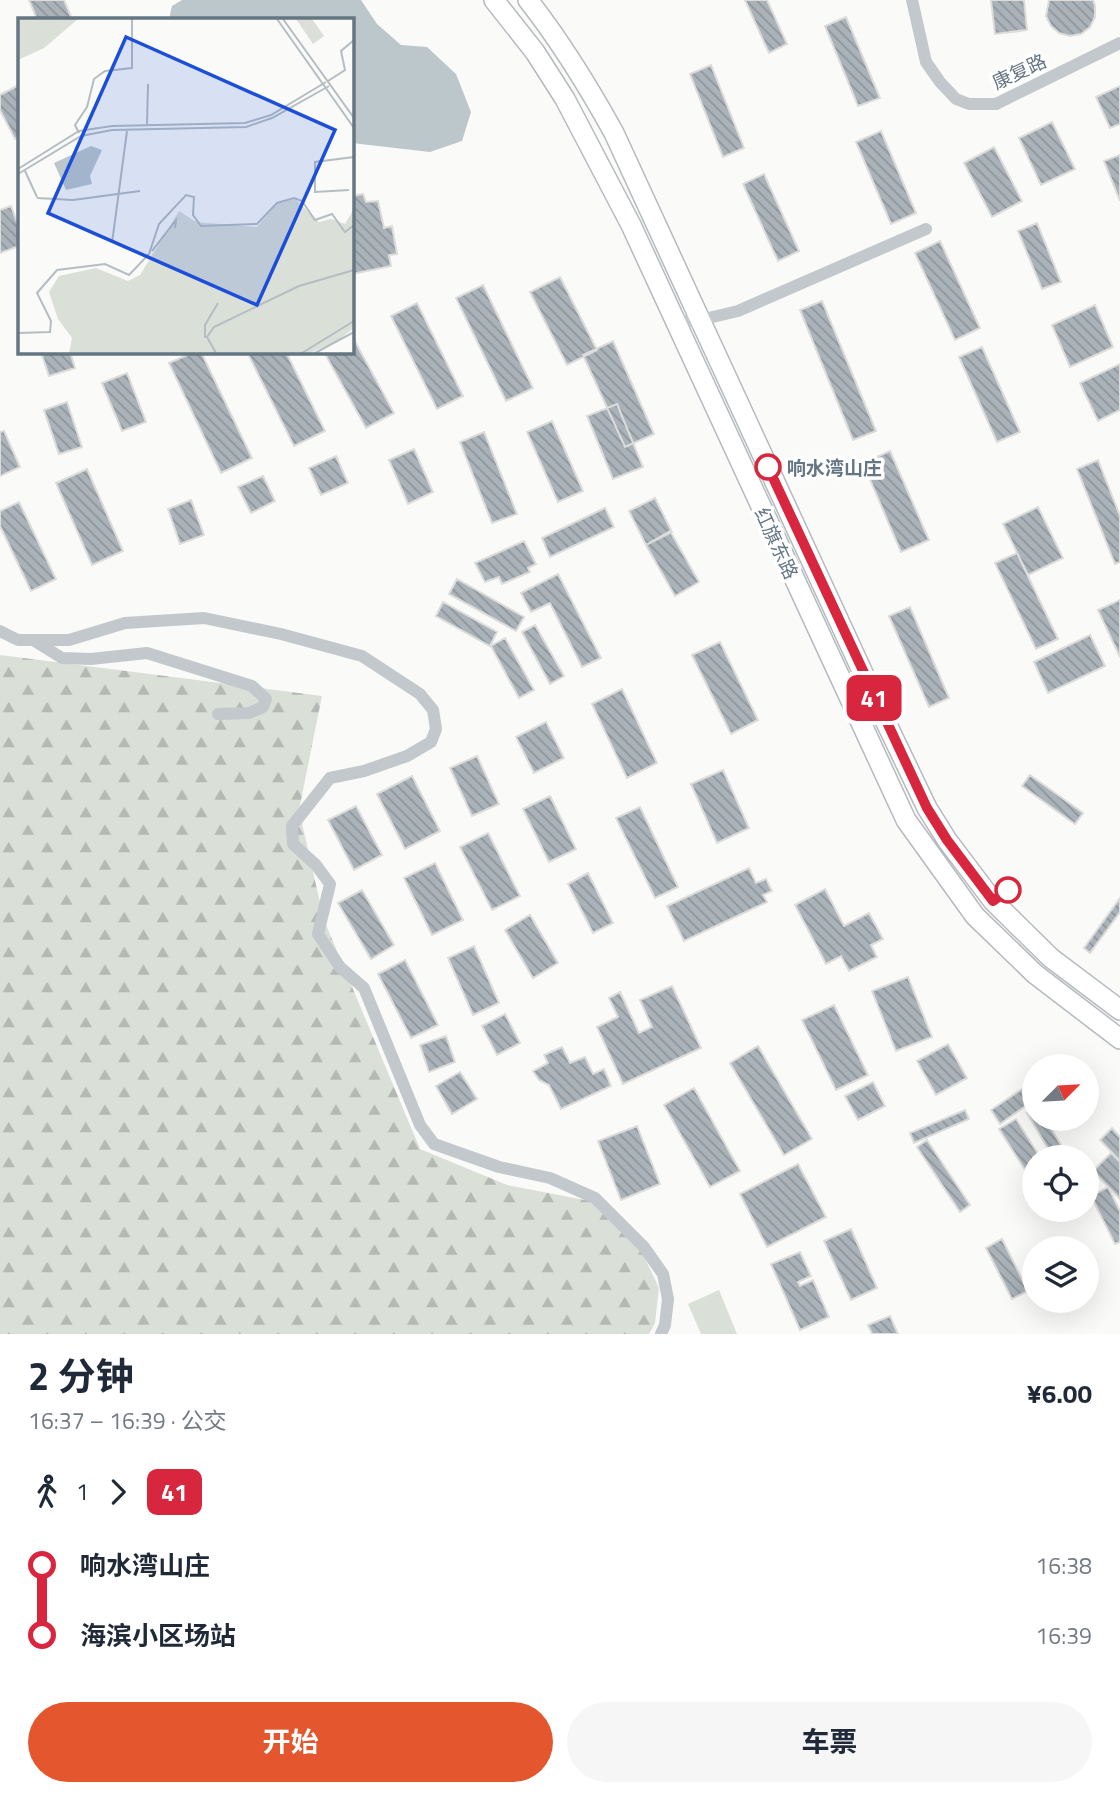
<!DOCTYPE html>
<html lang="zh">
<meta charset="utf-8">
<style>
:root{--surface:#fff;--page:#f6f6f7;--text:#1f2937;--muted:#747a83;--accent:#e4572e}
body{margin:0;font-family:"Titillium Web","Noto Sans SC",sans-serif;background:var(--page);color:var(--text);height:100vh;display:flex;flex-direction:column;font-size:26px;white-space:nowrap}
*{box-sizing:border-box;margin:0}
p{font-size:23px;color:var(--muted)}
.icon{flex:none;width:38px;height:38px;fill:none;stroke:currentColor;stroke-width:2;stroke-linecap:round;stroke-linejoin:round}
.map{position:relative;height:1334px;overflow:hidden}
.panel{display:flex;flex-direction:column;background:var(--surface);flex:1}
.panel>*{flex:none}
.badge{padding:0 14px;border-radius:10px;font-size:24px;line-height:46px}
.needle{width:46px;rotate:66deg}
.tools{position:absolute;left:1022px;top:1054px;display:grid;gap:14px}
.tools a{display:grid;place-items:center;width:77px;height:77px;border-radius:50%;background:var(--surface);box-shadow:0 7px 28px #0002;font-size:35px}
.map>.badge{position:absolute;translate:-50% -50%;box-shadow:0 0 0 4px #fff}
.legs{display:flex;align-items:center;gap:10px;height:77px;padding:0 28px;font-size:23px}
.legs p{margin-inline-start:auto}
.overview{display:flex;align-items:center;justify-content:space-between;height:119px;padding:0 28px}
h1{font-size:38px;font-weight:700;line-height:52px}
.primary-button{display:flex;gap:14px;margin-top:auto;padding:14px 28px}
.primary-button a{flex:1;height:80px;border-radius:42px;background:var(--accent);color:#fff;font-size:28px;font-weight:700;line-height:80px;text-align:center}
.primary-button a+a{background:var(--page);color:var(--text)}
ul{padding:0 28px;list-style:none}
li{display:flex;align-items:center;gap:24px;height:70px;font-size:26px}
li i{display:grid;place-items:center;width:10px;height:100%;margin:0 9px;background:currentColor}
li i::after{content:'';width:18px;height:18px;margin:-9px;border:5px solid;border-radius:50%;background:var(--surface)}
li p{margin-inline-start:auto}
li:first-child i{background:linear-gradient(#0000 50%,currentColor 0)}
li:last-child i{background:linear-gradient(currentColor 50%,#0000 0)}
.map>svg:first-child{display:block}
</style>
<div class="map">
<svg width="1120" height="1334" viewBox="0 0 1120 1334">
<defs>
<pattern id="forest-firs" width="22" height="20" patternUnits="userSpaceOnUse" patternTransform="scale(1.75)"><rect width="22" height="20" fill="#dadfd7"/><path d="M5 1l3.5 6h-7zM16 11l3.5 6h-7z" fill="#b4b9b4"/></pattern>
<pattern id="building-back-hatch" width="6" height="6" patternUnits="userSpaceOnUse" patternTransform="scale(1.75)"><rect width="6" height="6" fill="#aab3b9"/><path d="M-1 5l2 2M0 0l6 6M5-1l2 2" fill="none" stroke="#8e969c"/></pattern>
</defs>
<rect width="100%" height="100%" fill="#fafaf8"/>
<path fill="url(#forest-firs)" d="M0 655 322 696 299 810 324 920 420 1149 507 1185 590 1201 643 1254 659 1288 655 1323 649 1334H0Z"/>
<path fill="#dadfd7" d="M719 1290 737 1334H701L688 1304Z"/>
<path fill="#bbc7cb" d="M182 0H361L377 24 401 45 427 47 456 74 471 112 462 141 430 152 352 143V19H169L172 6Z"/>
<path fill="url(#building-back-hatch)" stroke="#dcdcda" stroke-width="2" d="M29 0H64L72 19H37Z
M745 0H767L787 44 769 53Z
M991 0H1024L1027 30 995 34Z
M1049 0H1093L1095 6V17L1090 27 1081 34 1070 36 1059 33 1051 26 1046 16Z
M846 17 880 98 858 106 825 26Z
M711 65 744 148 723 157 690 74Z
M19 85V136L15 139 0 110V95Z
M1120 86V124L1110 128 1096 97Z
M1052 122 1075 169 1041 185 1019 138Z
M881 131 916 213 891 224 856 142Z
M994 147 1022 201 992 217 964 163Z
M1120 155V201L1104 161Z
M764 174 799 251 778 261 743 184Z
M363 194 366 202 378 201 384 228 392 226 397 254 389 255 391 266 352 274V196Z
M11 206 19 228V246L0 253V210Z
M1037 223 1061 282 1042 289 1018 231Z
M940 241 980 328 955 340 915 253Z
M560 277 597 350 567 365 530 292Z
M483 285 533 388 506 401 456 298Z
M822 301 876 431 853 440 800 310Z
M417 303 463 396 437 409 391 316Z
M1095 305 1113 347 1070 367 1052 325Z
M352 336 394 413 366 428 324 352H352Z
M613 341 654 434 625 447 583 355Z
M982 347 1020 432 997 442 959 357Z
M41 352H70L75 368 49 376Z
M194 352H201L252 458 221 473 169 363Z
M247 352H286L325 431 294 446Z
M1120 364V410L1098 421 1080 383Z
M127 373 146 422 122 431 102 383Z
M67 402 82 447 59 454 44 410Z
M617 404 643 467 613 479 587 416Z
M552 421 583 491 558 502 527 432Z
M4 431 20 467 0 476V432Z
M484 432 517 514 492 523 460 442Z
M414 449 433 492 408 504 389 460Z
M890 451 929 540 901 552 863 463Z
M336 456 348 483 321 495 309 468Z
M1098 460 1120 516V562L1115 564 1077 469Z
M87 469 123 551 92 565 56 483Z
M263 476 275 501 251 513 238 487Z
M655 498 672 532 646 545 629 511Z
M191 500 204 535 180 544 168 509Z
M19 502 56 579 31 591 0 526V511Z
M1038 507 1063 558 1028 575 1003 524Z
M605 508 614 527 550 557 542 538Z
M670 531 699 582 675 596 646 545Z
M524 541 536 564 528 568 530 572 502 584 499 577 485 582 475 563Z
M1017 553 1058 639 1036 649 995 563Z
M558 574 601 658 582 667 550 603 531 612 521 593Z
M457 579 524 617 516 631 449 594Z
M1120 600V657L1098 610Z
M443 602 497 632 490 646 436 616Z
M910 607 949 698 929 707 889 616Z
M535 625 564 676 550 684 522 632Z
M1090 635 1105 666 1048 693 1034 662Z
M505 638 534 690 519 698 491 646Z
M720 642 758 720 731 734 692 655Z
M622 689 657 763 627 778 592 704Z
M546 722 564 758 534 773 516 737Z
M477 756 499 804 472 816 450 768Z
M723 770 749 828 717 843 691 784Z
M1030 775 1083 813 1075 824 1022 786Z
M412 776 440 831 405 849 377 794Z
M550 796 576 849 549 862 523 809Z
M356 806 382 855 354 870 328 820Z
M640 807 678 887 655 898 616 818Z
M488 833 520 896 492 910 460 847Z
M435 863 463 920 432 935 404 878Z
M749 868 756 883 766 879 772 891 763 895 767 902 684 941 667 906Z
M588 873 613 923 593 933 568 884Z
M825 889 844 926 869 913 883 939 871 945 877 957 849 971 841 956 826 964 795 905Z
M362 890 394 945 371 959 338 903Z
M1120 898V912L1090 953 1084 948Z
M530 915 558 963 533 978 505 930Z
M474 946 499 1003 473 1015 448 958Z
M405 960 438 1025 411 1038 378 974Z
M908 977 932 1037 896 1051 872 991Z
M672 986 701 1048 623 1084 597 1027 618 1017 609 998 620 992 639 1033 652 1027 640 1000Z
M834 1005 868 1075 836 1090 802 1020Z
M505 1014 520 1043 497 1055 482 1026Z
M446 1036 455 1062 429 1072 420 1045Z
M948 1044 967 1078 936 1095 917 1061Z
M758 1046 812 1139 784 1155 730 1063Z
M562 1047 570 1063 585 1057 593 1074 604 1069 611 1086 561 1109 549 1085 539 1080 533 1071 548 1063 544 1055Z
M460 1072 477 1099 452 1114 436 1086Z
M1034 1081V1100L1000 1124 991 1110Z
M873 1082 885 1106 858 1120 845 1096Z
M694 1088 740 1171 710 1187 664 1105Z
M1034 1109V1118H1045L1068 1157H1053L1027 1113Z
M965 1110 969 1119 914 1143 910 1133Z
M1016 1119 1040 1157H1034V1184L999 1129Z
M637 1126 660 1184 621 1200 598 1141Z
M1112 1128 1120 1137V1161L1100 1140Z
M927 1140 970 1205 960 1212 917 1147Z
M1111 1153 1120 1162V1199L1093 1171Z
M798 1164 826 1217 767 1247 740 1194Z
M1108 1187 1120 1211V1242L1115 1244 1091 1196Z
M851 1229 877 1288 851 1300 824 1241Z
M1002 1239 1028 1291 1012 1299 986 1248Z
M800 1252 811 1276 798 1282 800 1286 813 1280 829 1317 800 1330 771 1264Z
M890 1316 898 1334H872L868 1325Z"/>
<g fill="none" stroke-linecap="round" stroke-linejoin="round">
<defs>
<path id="primary" d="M494 0 535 52 565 99 631 225 906 820 975 916 1035 974 1120 1039
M528 0C561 42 588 86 614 133L881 712 927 808 947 840 993 901 1051 958 1120 1010"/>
</defs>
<use href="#primary" stroke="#b5babe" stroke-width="22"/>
<path stroke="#c3c8cc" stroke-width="12" d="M912 0 926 62 940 82 956 99 969 104H996L1120 43
M675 322 700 320 738 311 926 229
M0 631 18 640H69L125 623 204 618 281 634 362 656 420 694 433 710 436 729 431 742 407 756 364 771 330 778 292 826 293 844 316 865 330 884 318 934 340 967 364 988 420 1125 434 1144 499 1167 550 1178 595 1198 644 1247 663 1274 668 1299 665 1325 661 1334
M33 640 62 658 91 659 147 653 252 686 266 699 263 707 249 713 218 714"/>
<use href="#primary" stroke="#fff" stroke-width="19"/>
</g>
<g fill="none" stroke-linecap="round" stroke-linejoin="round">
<defs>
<path id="line-1" d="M768 467 927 808 947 840 993 901 1008 890"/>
</defs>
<use href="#line-1" stroke="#fff" stroke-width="16"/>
<use href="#line-1" stroke="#d7263d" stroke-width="10"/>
</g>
<g fill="#fff" stroke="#d7263d" stroke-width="3.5">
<circle cx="768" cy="467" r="12"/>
<circle cx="1008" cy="890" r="12"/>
</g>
<g text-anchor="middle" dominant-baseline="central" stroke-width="7" stroke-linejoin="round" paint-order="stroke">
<g font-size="19" fill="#657683" stroke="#fff">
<text transform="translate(1019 71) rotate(-25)">康复路</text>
<text transform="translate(777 543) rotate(65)">红旗东路</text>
</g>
<g font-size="19" font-weight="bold" fill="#657683" stroke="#fff" text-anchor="start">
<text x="787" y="467">响水湾山庄</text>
</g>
</g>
<g transform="translate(18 18)">
<rect width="336" height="336" fill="#fafaf8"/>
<path d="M0 1H60L26 30 0 42ZM277 181 301 204 313 201 327 206 336 191V310L319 323 292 335H51L54 320 40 301 31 274 41 258 78 250 110 263 122 257 161 193 178 204 239 209 259 186Z" fill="#dadfd7"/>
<path d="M278 1H294L306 18 295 26Z" fill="#dadfd7"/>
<path d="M73 128 84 132 72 158 74 166 48 172 36 145Z" fill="#bbc7cb"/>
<path fill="none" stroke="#b5bdc2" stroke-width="2" d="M259 1 336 110M265 1 336 100M310 63 327 52 323 33 336 22M129 106 130 66M61 115 57 107 69 89 76 61 87 53 114 50V1M0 151 61 113 94 108 227 105 253 97 308 64M7 153 19 179M0 156 63 118 94 112 228 109 254 100 311 68M331 172 297 174V144L336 139M19 180 55 182 122 173M94 225 109 113M134 233 158 202 157 210M0 315 32 314 33 303 19 275 39 252 87 246 111 257 131 236 141 206 168 177 176 179 175 197 183 208 239 206 259 185 276 180 284 183 297 202 314 196 327 214 336 207M187 320V307L200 285M198 335 189 319 196 309 281 268 336 252M284 335 336 303M297 335 336 314"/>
<path fill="#1d4ed8" fill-opacity="0.15" stroke="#1d4ed8" stroke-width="3.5" d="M108 19 317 112 239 287 30 195Z"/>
<rect width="336" height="336" fill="none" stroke="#657683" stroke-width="3.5"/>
</g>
</svg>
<div class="tools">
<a><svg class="needle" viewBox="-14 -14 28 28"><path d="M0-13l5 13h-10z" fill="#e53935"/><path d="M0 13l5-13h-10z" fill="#747a83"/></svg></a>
<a><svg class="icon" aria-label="locate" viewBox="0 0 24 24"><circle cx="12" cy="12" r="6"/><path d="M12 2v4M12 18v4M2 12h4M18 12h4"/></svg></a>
<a><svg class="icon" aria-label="layers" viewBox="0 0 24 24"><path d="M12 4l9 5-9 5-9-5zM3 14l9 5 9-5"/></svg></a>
</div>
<b class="badge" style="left:874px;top:698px;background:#d7263d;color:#fff">41</b>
</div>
<section class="panel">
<div class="overview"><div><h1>2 分钟</h1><p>16:37 – 16:39 · 公交</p></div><b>¥6.00</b></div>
<div class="legs"><svg class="icon" aria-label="walk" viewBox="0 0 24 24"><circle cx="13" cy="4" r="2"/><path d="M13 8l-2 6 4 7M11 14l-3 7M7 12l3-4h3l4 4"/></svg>1<svg class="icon" aria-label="forward" viewBox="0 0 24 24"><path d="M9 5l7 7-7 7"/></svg><b class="badge" style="background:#d7263d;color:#fff">41</b></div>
<ul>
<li><i style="color:#d7263d"></i><b>响水湾山庄</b><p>16:38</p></li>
<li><i style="color:#d7263d"></i><b>海滨小区场站</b><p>16:39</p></li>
</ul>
<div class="primary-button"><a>开始</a><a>车票</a></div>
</section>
